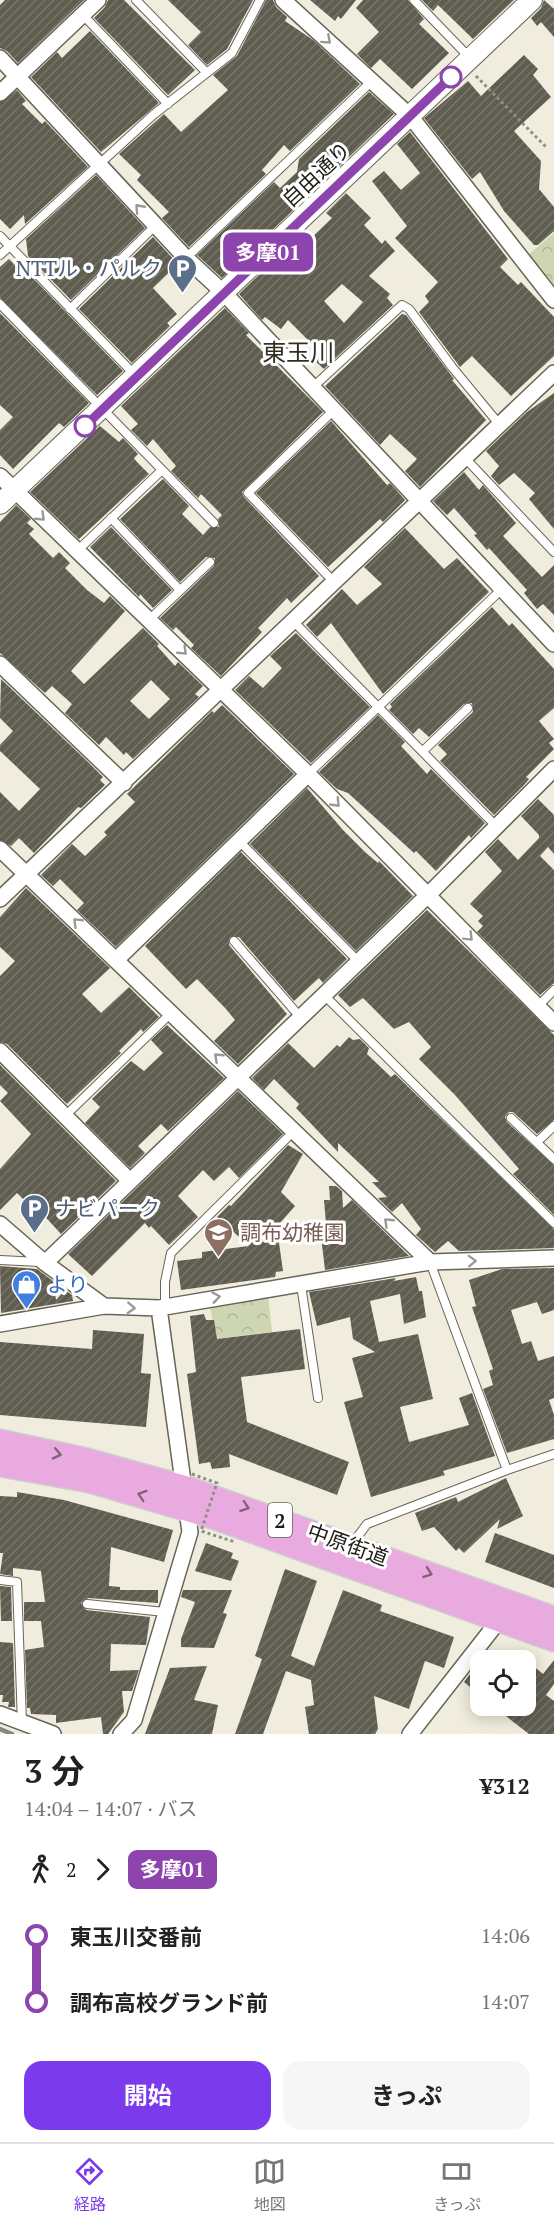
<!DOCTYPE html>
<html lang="ja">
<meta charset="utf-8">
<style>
:root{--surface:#fff;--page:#f6f6f6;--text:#222;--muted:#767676;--line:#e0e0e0;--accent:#7c3aed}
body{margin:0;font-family:"PT Serif","Noto Sans JP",serif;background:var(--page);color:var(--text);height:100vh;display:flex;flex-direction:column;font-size:22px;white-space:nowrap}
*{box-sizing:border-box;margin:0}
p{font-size:20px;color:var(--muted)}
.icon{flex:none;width:33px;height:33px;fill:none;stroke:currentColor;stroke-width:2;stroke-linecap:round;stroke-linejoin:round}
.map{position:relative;height:1734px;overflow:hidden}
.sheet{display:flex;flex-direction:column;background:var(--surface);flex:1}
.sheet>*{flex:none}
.badge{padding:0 12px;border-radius:9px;font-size:21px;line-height:39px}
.tools{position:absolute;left:470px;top:1650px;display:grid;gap:12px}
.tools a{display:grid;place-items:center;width:66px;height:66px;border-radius:12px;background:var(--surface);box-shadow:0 3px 15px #0003;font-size:30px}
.map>.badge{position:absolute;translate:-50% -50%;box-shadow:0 0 0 3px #fff}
.legs{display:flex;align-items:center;gap:9px;height:66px;padding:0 24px;font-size:20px}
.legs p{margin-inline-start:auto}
.summary{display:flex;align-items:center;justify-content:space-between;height:102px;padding:0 24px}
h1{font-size:33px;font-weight:700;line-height:45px}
.button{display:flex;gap:12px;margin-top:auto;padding:12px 24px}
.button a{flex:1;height:69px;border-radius:18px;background:var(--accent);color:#fff;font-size:24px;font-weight:700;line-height:69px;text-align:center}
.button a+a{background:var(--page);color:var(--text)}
ul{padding:0 24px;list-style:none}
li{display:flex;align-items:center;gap:21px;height:66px;font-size:22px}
li i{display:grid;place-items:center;width:9px;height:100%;margin:0 8px;background:currentColor}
li i::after{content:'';width:15px;height:15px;margin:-8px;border:4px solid;border-radius:50%;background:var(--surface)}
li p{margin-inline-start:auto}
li:first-child i{background:linear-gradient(#0000 50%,currentColor 0)}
li:last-child i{background:linear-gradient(currentColor 50%,#0000 0)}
.tab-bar{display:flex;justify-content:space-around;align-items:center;height:84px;border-top:2px solid var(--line);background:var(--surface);font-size:16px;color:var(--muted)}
.tab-bar a{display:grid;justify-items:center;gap:3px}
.tab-bar .active{color:var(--accent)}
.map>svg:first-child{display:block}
</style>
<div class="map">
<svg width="554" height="1734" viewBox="0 0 554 1734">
<defs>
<pattern id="park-crowns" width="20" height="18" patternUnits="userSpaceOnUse" patternTransform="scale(1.5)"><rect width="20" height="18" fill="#ced5b2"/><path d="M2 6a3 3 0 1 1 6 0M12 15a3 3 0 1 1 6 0" fill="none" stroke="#b0b698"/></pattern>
<pattern id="building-hatch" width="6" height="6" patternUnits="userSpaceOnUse" patternTransform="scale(1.5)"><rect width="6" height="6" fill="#5f5d50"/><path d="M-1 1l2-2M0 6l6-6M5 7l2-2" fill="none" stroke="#76746a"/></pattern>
</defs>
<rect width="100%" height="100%" fill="#f0edde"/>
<path fill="url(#park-crowns)" d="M554 233V288L548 293 522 260Z
M268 1296 272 1332 215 1339 210 1305Z"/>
<path fill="url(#building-hatch)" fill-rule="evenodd" d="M5 0H84L18 63 7 51 0 48V5Z
M108 0H124L195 70 168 95 94 18 105 7Z
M168 0H253L227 49 207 65 188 45 201 32Z
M266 0H273L276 7 287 17 285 21 313 40 360 84 290 151 284 145 262 170 266 174 189 247 162 218 169 212 137 180 141 175 119 154 164 114 181 132 228 90 213 75 237 56Z
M310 0H356L341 19 338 16 335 21Z
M363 0H408L424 19 419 24 449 53 412 89 380 59 371 68 357 54 379 32 356 8Z
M422 0H514L473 39 438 5 433 11Z
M544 0 554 9V37L541 22 537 26 531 18 541 8Z
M90 31 159 103 101 152 31 77 57 52 62 58Z
M524 55 538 69 533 75 551 97 514 131 541 161 539 189 554 207V231L538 245H534L504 211 480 172 472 179 424 118 468 81 481 96Z
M17 90 26 101 22 104 42 124 45 121 88 167 25 224 24 215 10 229 0 219V102Z
M369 92 394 114 222 278 197 255 274 182 280 188 297 172 299 159Z
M410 132 508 259 500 267 518 285 521 282 554 317V356L511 396 472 356 460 367 419 312 429 302 425 296 438 282 395 238 407 226 372 181 384 171 401 190 420 173 397 144Z
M96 175 145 228 71 300 28 256 26 239Z
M346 193 371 218 364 225 382 244 385 240 395 251 369 276 390 294 387 298 393 305 324 369 316 362 322 354 288 320 281 329 265 317 262 320 239 294 278 257 281 260 299 241 303 246 332 218 326 213ZM342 284 363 302 344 323 324 301Z
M153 237 178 264 153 288 177 314 167 323 170 326 132 363 79 309Z
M9 259 29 280V274L123 371 97 395 0 298V267Z
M225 308 249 333 246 335 323 412 242 492 244 497 319 576 291 603 287 598 265 621 258 628 262 632 221 676 191 648 194 645 176 627 173 630 160 618 214 566 215 558 206 557 180 582 120 519 163 479 189 506 182 514 203 535 210 527H219L218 519 222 515 201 494 198 498 171 471 176 466 153 439 147 446 131 430 138 424 121 406Z
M0 313 89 403 64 427 59 423 13 469 0 455V430L13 417 0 405Z
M402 314 406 315 454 379 452 380 486 420 420 487 405 471 417 459 390 434 380 445 325 386Z
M554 393V529L529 499 535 493 514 473 499 485 491 476 499 466 486 451 527 412Z
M331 421 387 485 390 483 405 500 383 522 380 519 328 567 256 493Z
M100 426 119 442 123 438 138 454 134 458 136 461 149 474 79 539 30 492Z
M464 472 479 490 483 485 516 523 503 536 542 577 554 565V615L543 604 537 609 524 593 527 590 489 548 487 550 474 535 477 534 454 508 447 515 433 501Z
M16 505 31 519 27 523 34 529 29 534 53 558 59 552 70 563 65 568 87 590 104 603 110 596 125 611 71 671 84 684 143 628 159 644 157 646 175 666 178 662 203 686 195 694 199 697 133 759 126 752 124 755 106 737 99 745 65 713 72 704 52 686 45 693 0 653V522ZM151 680 170 699 149 719 130 701Z
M111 527 172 590 153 608 140 594 139 597 90 547Z
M405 528 444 569 457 558 489 592 383 694 331 623 317 637 306 625 342 589 357 605 382 584 364 567Z
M492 607 509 626 512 623 554 669V708L539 721 554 739 549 743 554 749 526 777 529 779 524 785 494 815 440 761 447 754 438 745 473 712 472 703 464 704 429 737 419 728 413 734 389 710 392 707 390 704Z
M296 633 370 707 311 763 235 690 249 676 263 688 282 668 270 656Z
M1 679 89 763 103 777 100 780 105 785 81 808 78 807 34 853 19 838 11 846 0 840V792L19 811 40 789 0 751V745L13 731 0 718Z
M222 705 294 774 116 947 77 910 84 903 60 879 53 886 41 875 72 844 85 856 107 835 104 832 135 802 127 794 212 711 214 713Z
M378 715 405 742 401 746 427 774 431 769 485 823 471 838 469 835 436 871 416 851 414 853 348 793 337 789 319 772Z
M307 788 343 830 365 852 378 863 379 861 413 896 356 951 250 844Z
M538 799 554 815V854L548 847 540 856 554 870V983L540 995 477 932 483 926 478 921 483 916 470 904 502 871 485 852 498 839 518 860 539 838V835L521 816Z
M241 852 347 959 323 983 319 978 294 1001 239 937H230L229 945 287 1014 238 1064 214 1041 235 1020 226 1009 197 979 186 989 145 946Z
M26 888 110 968 82 994 101 1013 129 987 159 1017 143 1032 141 1029 119 1051 121 1053 67 1104 7 1044 0 1042V976L15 961 0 947V917Z
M427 910 554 1035V1120L537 1134 513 1112H509L505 1117 507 1122 554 1165V1215L513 1174 519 1169 455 1095 419 1059 431 1047 409 1022 394 1029 363 998 350 1007 338 995Z
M167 1025 224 1078 168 1131 161 1124 138 1146 145 1153 130 1168 85 1123 100 1107 92 1099 131 1061 144 1071 163 1053 151 1040Z
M349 1037 353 1040 360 1039 369 1048 367 1054 391 1077 395 1074 554 1229V1248L459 1251 448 1241 435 1252 416 1235 421 1229 402 1203 392 1212 378 1198 387 1197 372 1182H379L338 1143V1152L296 1108 299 1104 274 1079 264 1090 252 1078 288 1043 314 1068 337 1045 340 1047Z
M0 1065 116 1181 61 1234 39 1210 36 1212 17 1193 0 1210V1169L31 1134 0 1101 8 1093 0 1085Z
M238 1091 283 1134 239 1178 229 1167 214 1181 203 1170 178 1196 198 1217 169 1245 151 1226 149 1228 145 1223 92 1276 68 1254Z
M288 1145 303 1154 281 1192 295 1206 273 1231 279 1243 283 1271 276 1272 275 1277 181 1290 177 1261 202 1258V1252L249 1246 217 1217 229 1205 231 1206Z
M329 1186H336L342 1191 343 1208 352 1200 409 1256 325 1270 320 1228 327 1235 324 1200H330Z
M0 1266 37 1269 53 1281 56 1300 65 1290 72 1295 73 1301 1 1313Z
M554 1268V1310L542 1314 537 1302 511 1310 522 1344 531 1341 538 1361 554 1356V1398L549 1400 554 1415V1439L507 1453 483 1389 493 1385 489 1371 493 1369 472 1307 476 1306 469 1280 502 1269Z
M416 1277 419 1291H422L426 1317 404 1324 400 1294 370 1301 379 1342 418 1334 433 1399 400 1407 409 1442 469 1425 459 1398 472 1393 495 1456 443 1471 445 1475 371 1497 344 1402 363 1397 352 1358 375 1352 353 1339 350 1317 317 1326 309 1292 396 1278 394 1281Z
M204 1314 206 1320H214L217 1339 300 1329 305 1369 241 1377 247 1422 349 1462 337 1495 229 1454 230 1467 212 1469 210 1462 199 1464 187 1374 196 1372 190 1316Z
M93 1330 144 1334 141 1373 151 1374 146 1427 0 1415V1342L92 1349Z
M506 1478 523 1516 497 1529 500 1519 464 1553 459 1548 456 1551 434 1527 422 1531 415 1513 456 1497 458 1502Z
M17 1492 64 1500 173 1530 164 1562 111 1547 109 1586 120 1587V1590H158V1603L88 1598 81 1603 86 1610 150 1617 146 1645 111 1644 110 1671 139 1670 132 1691H122L124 1712 108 1734H103L101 1717 56 1723V1715L31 1714 30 1708H27L25 1650 44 1647 41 1621H24V1602H45L41 1571 13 1568V1576L0 1574 3 1553H0V1496L17 1497Z
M495 1533 554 1555V1588L485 1562Z
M206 1543 233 1553 231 1558 239 1561 231 1581 195 1571Z
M285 1569 317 1581 291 1656 314 1666 343 1590 382 1605 380 1611 454 1637 444 1668 425 1661 409 1709 374 1696 378 1729 375 1734H309L305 1707 314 1705 311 1680 286 1671 263 1734H235L262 1659 255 1656Z
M0 1586 11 1587 12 1621H1Z
M183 1590H232L223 1613 227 1614 214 1648 181 1647V1639L195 1602 181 1597Z
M0 1642 13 1643 15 1707H8L9 1702H2L3 1695H0Z
M525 1659 543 1674 554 1660V1684L546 1695 554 1701V1734H529L493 1706H525Z
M480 1661V1695L464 1682Z
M207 1666 194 1700 218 1705 212 1734H145L170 1668Z"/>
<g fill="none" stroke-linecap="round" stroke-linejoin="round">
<defs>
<path id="service" d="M136 0 207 73
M414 0 469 57
M83 15 168 104
M0 236 135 375
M0 255 153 115 232 53 260 0
M186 258 372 81
M0 304 214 523
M70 309 155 226
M312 388 402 305 409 309 452 367 499 424
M334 410 248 493 335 583
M465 458 554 552
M111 518 180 590
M77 551 161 471
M150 619 210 562
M294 622 497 827
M423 751 468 708
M308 774 503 588
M239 841 358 961
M234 941 301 1018
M324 995 554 1223
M538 1006 554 990
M65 1116 171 1013
M511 1118 554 1159
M537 1142 554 1126
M0 1260 40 1262
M301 1285 318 1398
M165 1306V1282L171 1253 294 1131
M507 1470 554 1454
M352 1544 367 1524 507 1470 430 1262
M0 1580 17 1582 22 1723
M87 1604 165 1612"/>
<path id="minor" d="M283 0 411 117 554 300
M0 58 186 258 225 294 554 644
M0 93 98 0
M0 476 308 774 554 1023
M0 664 124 783
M0 849 430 1262
M0 899 554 373
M116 960 308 774
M0 1051 130 1181
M0 1224 45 1263 104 1306 159 1308 430 1262 554 1258
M45 1263 427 896 554 769
M0 1324 104 1306
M0 1714 53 1734
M121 1734 134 1720 190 1532 159 1308
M410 1734 500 1619"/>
<path id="tertiary" d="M0 504 532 0"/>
<path id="primary" d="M0 1442 84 1460 185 1488 554 1619
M0 1464 89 1480 215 1517 554 1639"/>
</defs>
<use href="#service" stroke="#676557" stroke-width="10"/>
<use href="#minor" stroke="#676557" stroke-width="18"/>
<use href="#tertiary" stroke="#676557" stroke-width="22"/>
<use href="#primary" stroke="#cdcdcc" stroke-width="27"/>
<path stroke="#918f84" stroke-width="3" stroke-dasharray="3 3" stroke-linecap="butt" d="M476 76 546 147"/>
<use href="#service" stroke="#fff" stroke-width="8"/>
<use href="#minor" stroke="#fff" stroke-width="15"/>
<use href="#tertiary" stroke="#fff" stroke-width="20"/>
<use href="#primary" stroke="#e9aae0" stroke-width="24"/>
<path stroke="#89877c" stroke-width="4.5" d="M0 1729 12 1734"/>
<path stroke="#918f84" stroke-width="3" stroke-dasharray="3 3" stroke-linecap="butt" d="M192 1474 217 1483 201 1531 235 1542"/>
</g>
<defs><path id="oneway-chevron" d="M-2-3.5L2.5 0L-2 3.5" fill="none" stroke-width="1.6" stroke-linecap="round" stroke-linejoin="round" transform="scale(1.5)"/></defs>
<g stroke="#999996">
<use href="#oneway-chevron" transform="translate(327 40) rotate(42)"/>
<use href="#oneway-chevron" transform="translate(139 208) rotate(-132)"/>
<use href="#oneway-chevron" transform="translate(41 517) rotate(44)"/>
<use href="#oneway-chevron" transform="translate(183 651) rotate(44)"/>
<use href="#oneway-chevron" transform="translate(336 803) rotate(46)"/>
<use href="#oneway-chevron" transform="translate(77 922) rotate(-136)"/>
<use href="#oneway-chevron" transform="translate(469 937) rotate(45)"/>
<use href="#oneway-chevron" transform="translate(218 1057) rotate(-137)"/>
<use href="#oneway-chevron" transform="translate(388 1222) rotate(-136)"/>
<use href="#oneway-chevron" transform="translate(472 1261) rotate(-2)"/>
<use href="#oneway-chevron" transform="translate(216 1297) rotate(-8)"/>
<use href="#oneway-chevron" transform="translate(131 1308) rotate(3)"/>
</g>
<g stroke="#83637b">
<use href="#oneway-chevron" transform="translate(57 1454) rotate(13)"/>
<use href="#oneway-chevron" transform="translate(142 1495) rotate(-162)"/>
<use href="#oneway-chevron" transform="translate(245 1507) rotate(19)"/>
<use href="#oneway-chevron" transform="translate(428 1573) rotate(20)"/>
</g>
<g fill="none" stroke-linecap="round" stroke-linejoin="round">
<defs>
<path id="line-1" d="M85 426 451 77"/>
</defs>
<use href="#line-1" stroke="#fff" stroke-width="14"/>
<use href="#line-1" stroke="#8e44ad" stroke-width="9"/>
</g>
<defs>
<symbol id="parking-pin" viewBox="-11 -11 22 30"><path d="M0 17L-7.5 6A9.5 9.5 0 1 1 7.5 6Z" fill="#5c6f8a" stroke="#fff"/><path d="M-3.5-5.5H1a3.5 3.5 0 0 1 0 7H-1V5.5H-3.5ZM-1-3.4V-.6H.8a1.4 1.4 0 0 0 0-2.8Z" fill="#fff"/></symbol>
<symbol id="school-pin" viewBox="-11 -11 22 30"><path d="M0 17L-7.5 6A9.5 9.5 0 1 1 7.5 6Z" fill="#8d6e63" stroke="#fff"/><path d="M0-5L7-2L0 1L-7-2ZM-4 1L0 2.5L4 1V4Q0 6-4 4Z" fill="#fff"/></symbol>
<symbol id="shop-pin" viewBox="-11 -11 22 30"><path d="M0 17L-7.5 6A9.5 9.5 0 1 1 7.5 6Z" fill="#3f7fe0" stroke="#fff"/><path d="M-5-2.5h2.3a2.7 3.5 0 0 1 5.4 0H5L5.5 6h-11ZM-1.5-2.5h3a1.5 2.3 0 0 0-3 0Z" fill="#fff"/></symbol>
</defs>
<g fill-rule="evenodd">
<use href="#parking-pin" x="166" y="252" width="33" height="45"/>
<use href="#parking-pin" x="18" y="1192" width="33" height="45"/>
<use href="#school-pin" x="202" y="1216" width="33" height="45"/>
<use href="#shop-pin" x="10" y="1268" width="33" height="45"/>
</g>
<g fill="#fff" stroke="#8e44ad" stroke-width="3">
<circle cx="451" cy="77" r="10"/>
<circle cx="85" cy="426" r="10"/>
</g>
<g text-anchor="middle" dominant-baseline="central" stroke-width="6" stroke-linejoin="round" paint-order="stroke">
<rect fill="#fff" stroke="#61605c" stroke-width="1.5" x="268" y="1503" width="24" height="34" rx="4.5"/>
<g font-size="20" font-weight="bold" fill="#1d1c16">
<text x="280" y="1520">2</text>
</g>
<g font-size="21" fill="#1d1c16" stroke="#fff">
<text transform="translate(316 174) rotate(-43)">自由通り</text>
<text transform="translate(348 1544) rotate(20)">中原街道</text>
</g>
<g font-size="21" fill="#4e5e75" stroke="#fff" text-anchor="end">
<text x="162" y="268">NTTル・パルク</text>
<text x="55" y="1208" text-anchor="start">ナビパーク</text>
</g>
<g font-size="21" fill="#785e54" stroke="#fff" text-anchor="start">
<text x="240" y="1232">調布幼稚園</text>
</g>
<g font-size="21" fill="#366cbe" stroke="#fff" text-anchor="start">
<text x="47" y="1284">より</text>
</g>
<g font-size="24" fill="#302e22" stroke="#fff">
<text x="298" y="352">東玉川</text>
</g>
</g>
</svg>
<div class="tools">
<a><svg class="icon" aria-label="locate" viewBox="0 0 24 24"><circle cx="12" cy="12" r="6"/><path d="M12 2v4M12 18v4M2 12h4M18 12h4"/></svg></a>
</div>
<b class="badge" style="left:268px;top:252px;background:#8e44ad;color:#fff">多摩01</b>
</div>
<section class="sheet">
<div class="summary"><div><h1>3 分</h1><p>14:04 – 14:07 · バス</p></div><b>¥312</b></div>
<div class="legs"><svg class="icon" aria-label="walk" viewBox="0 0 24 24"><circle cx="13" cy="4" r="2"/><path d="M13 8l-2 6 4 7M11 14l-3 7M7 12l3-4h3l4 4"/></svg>2<svg class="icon" aria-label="forward" viewBox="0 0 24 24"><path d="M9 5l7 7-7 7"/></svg><b class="badge" style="background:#8e44ad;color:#fff">多摩01</b></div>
<ul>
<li><i style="color:#8e44ad"></i><b>東玉川交番前</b><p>14:06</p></li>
<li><i style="color:#8e44ad"></i><b>調布高校グランド前</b><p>14:07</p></li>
</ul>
<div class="button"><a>開始</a><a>きっぷ</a></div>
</section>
<nav class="tab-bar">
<a class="active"><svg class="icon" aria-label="directions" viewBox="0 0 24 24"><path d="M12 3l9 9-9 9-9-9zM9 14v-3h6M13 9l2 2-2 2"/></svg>経路</a>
<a><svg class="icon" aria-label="map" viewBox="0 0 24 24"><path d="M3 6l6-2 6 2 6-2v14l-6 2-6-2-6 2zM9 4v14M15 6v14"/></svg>地図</a>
<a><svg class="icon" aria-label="tickets" viewBox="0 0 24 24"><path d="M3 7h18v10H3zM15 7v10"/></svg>きっぷ</a>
</nav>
